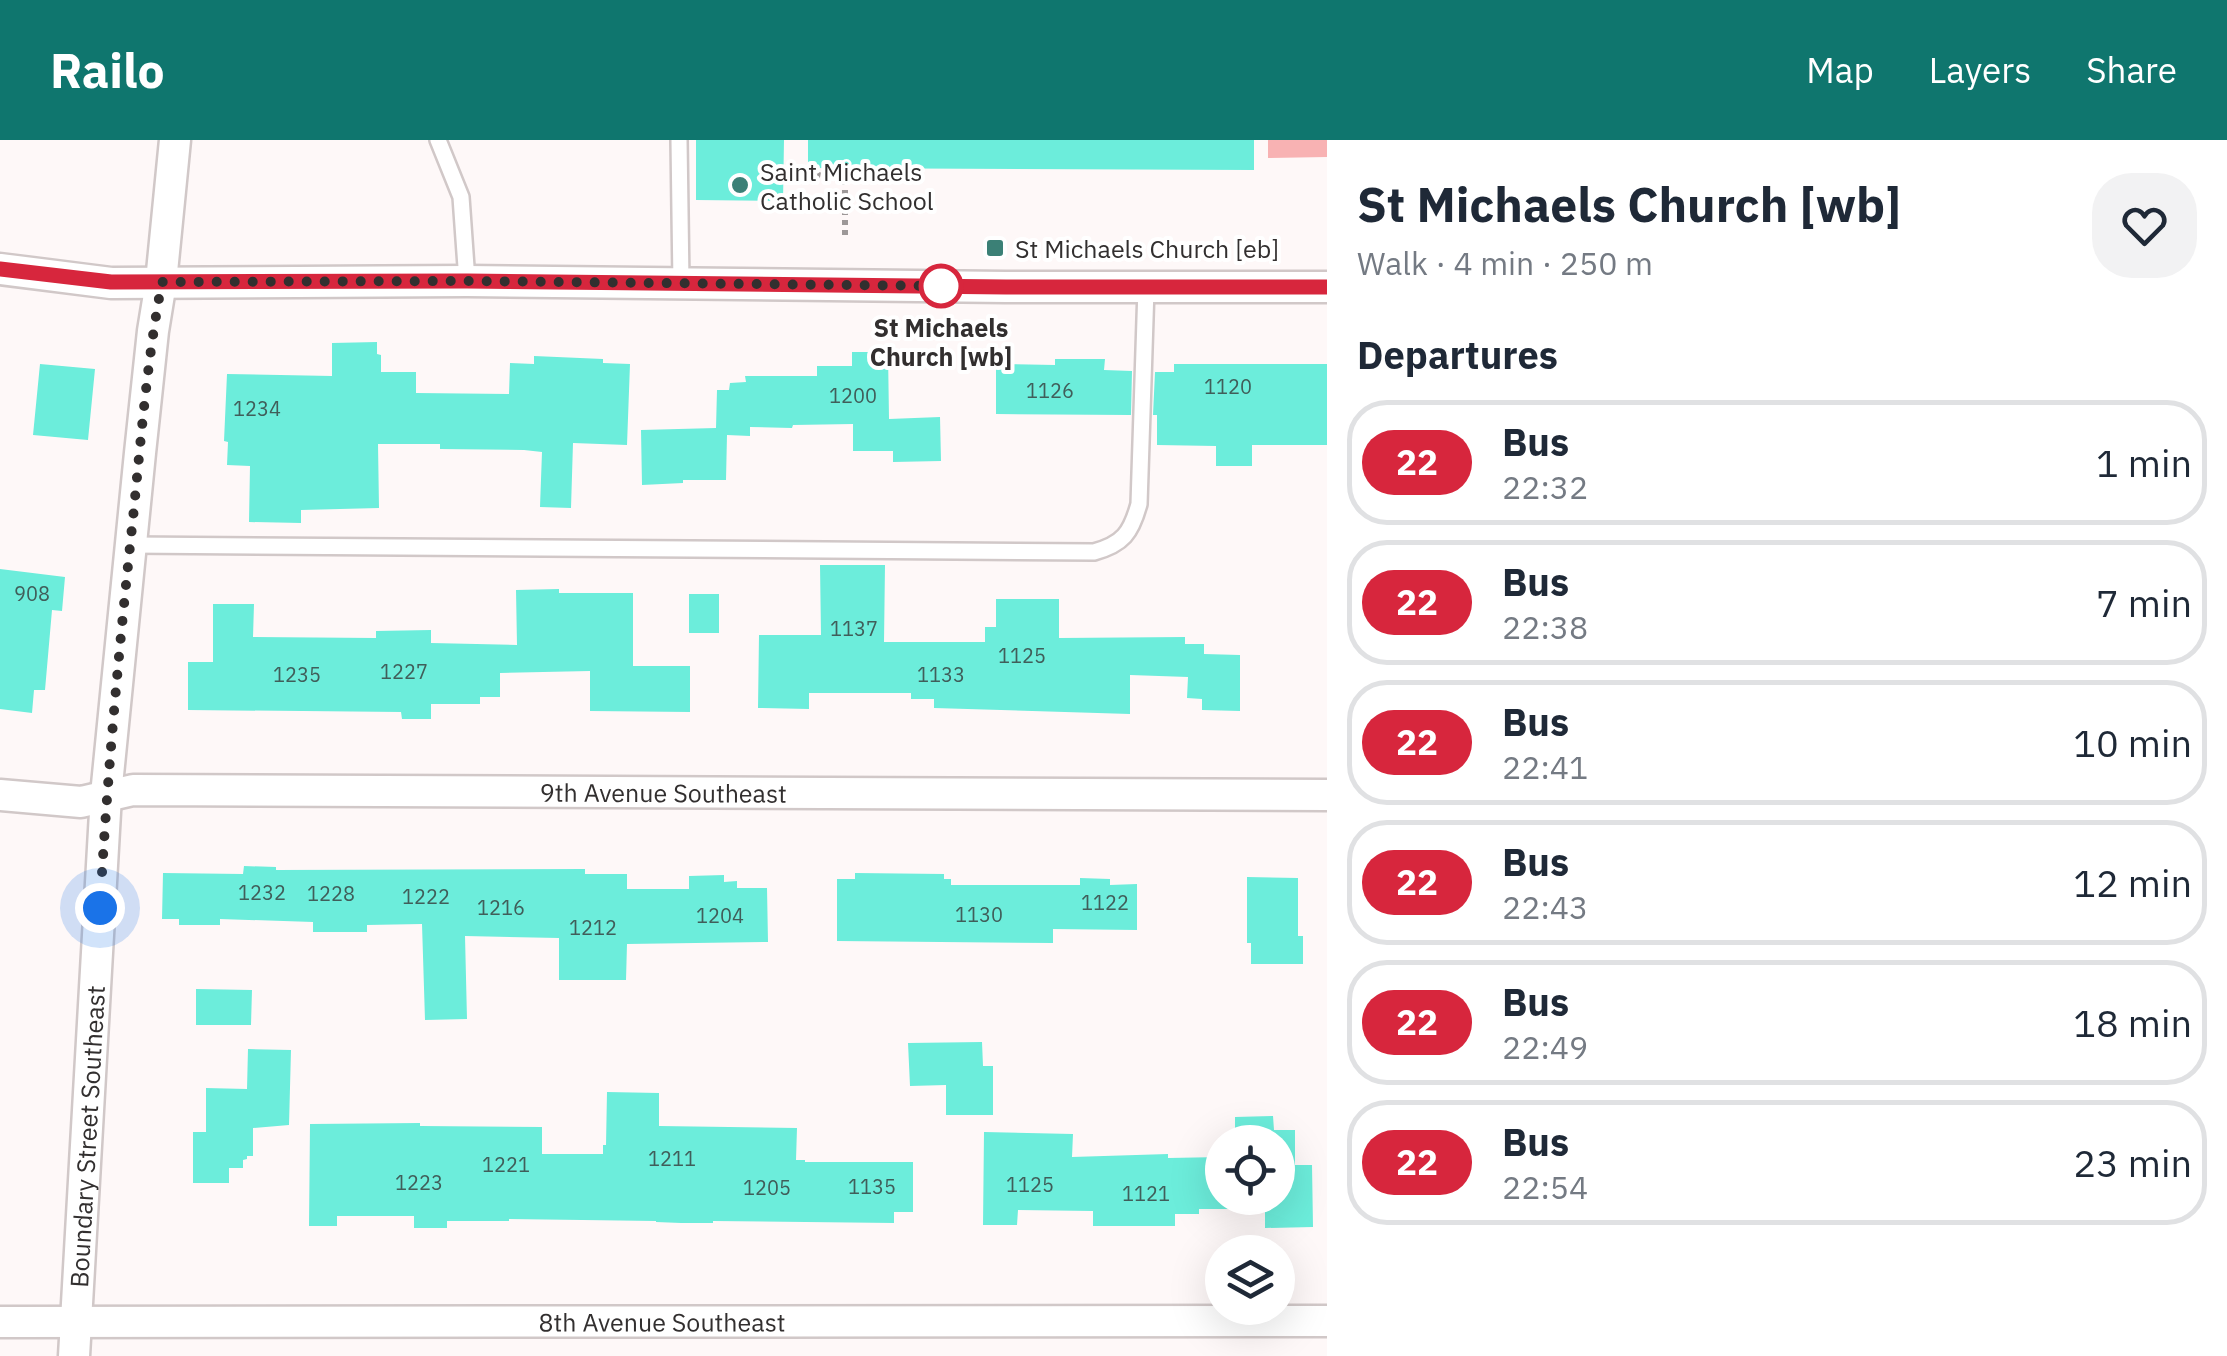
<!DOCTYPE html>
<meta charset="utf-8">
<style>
:root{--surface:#fff;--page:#f2f2f3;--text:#1f2937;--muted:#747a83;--line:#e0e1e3;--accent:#0f766e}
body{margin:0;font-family:"IBM Plex Sans",sans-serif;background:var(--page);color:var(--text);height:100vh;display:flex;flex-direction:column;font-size:38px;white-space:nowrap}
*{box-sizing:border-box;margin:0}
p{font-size:32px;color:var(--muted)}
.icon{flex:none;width:55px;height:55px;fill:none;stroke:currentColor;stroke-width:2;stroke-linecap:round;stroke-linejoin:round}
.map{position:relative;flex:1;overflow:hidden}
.drawer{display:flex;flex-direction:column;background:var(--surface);width:900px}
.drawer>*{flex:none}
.badge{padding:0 20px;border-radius:32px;font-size:35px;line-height:65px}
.buttons{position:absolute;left:1205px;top:985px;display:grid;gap:20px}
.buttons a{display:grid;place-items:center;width:90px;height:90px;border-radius:50%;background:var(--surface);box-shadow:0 10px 40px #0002;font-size:50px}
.you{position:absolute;width:50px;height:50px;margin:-25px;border:8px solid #fff;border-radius:50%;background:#1a73e8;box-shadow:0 0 0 15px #1a73e833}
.map>.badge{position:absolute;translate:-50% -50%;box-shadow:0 0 0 5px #fff}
h2{padding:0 30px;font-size:38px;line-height:90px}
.round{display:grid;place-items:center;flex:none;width:105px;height:105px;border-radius:40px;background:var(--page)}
.head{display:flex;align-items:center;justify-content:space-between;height:170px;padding:0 30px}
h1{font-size:48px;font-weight:700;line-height:75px}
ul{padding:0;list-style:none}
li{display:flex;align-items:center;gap:30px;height:125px;margin:0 20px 15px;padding:0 10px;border:5px solid var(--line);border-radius:40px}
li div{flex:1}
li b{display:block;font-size:38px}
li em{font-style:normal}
li .badge{min-width:110px;font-weight:700;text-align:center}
header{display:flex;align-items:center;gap:60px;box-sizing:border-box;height:140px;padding:0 50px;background:var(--accent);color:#fff}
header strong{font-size:48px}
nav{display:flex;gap:55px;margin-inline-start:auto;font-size:35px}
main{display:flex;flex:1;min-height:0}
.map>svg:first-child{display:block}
</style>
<header>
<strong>Railo</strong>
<nav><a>Map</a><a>Layers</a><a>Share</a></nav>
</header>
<main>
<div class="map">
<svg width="1327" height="1216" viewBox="0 0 1327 1216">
<rect width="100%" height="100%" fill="#fef8f8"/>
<path fill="#f8b2b3" d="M1268 0H1327V17L1268 18Z"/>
<path fill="#6ceddb" d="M696 0H784L783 61 696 60Z
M808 0H1254V30L808 28Z
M377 202V214L381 215V232H416V253L509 254 510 223 534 224V216L603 219V223L630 224 627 305 573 303 571 368 540 367 542 312 524 310 440 309V304H378L379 368 301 370V383L249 382 250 326 227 325 228 302 224 301 227 234 332 236V203Z
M852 212H888L889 279 940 277 941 321 893 322V311H853V284L793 285 792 288 750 287V296L727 295 726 340H683V343L642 345 641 290 716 288 717 250H729L730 243 746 242 745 236H817V226H852Z
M1055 219H1105L1104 230 1132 231 1131 275 996 274V224L1055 225Z
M40 224 95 229 88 300 33 295Z
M1174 224H1327V305H1252V326H1216V306L1157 305V275H1153L1155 232H1174Z
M820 425H885L884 502H985V487H996V459H1059V498L1185 497V504H1204V514L1240 515V571L1202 570V559L1187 558 1188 537 1130 535V574L934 568V559H911V553H809V569L758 568 759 495H821Z
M0 429 65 437 62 471 52 470 45 550H34L32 573 0 569Z
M559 449V453H633V526H690V572L590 571V531L500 533V557H480V564H431V579H402L401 572 188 570V522H213V464H254L253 497 376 498V491L431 490V503L517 505 516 450Z
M689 454H719V493H689Z
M244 726 276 727V730L585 729V734H627V749H689V736L724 735V742L737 741V748H767L768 802 627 804 626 840H559V798L465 796 467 879 425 880 422 784 367 785V792H313V782L220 779V785H179V779H162L163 733 243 734Z
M855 733 944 734V739H951V745H1080V738L1110 739V745L1137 744V790L1053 789V803L837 801V739H855Z
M1247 737 1298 738V796H1303V824H1251V803H1247Z
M196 849 252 850 251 885H196Z
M982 902 983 926H993V975H946V945L910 946 908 903Z
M248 909 291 910 289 985 253 988V1016H247V1019L243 1020V1028H229V1043H193V992H206V948L247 949Z
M607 952 659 953V986L797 988 796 1020H805V1022H913V1072H894V1083L713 1081V1083H681L656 1082V1081L509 1079V1081H447V1088H414V1076H337V1086H309L310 984 420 983V986L542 987V1014H603V1005H606Z
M1273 976 1274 990H1295V1025H1312L1313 1087 1265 1088V1069H1199V1074H1175V1086H1093V1071L1018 1070 1017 1085H983L984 992 1073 994 1072 1017 1168 1014V1018L1222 1017V1058H1278V1002H1235V977Z"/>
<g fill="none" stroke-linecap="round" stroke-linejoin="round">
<defs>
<path id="service" d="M438 0 461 57 467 141
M679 0 681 143
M130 405 1094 412C1123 404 1131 393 1139 364L1146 148"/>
<g id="minor">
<path d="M0 129 111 143 467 141 1006 147H1327"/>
<path id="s1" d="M0 655 81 662 133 650 1327 655"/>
<path id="s2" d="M0 1182 1327 1181"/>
<path id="s3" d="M74 1216 106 655 140 313 153 191 161 142 175 0"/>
</g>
</defs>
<use href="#service" stroke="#d1c8c8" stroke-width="20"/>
<use href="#minor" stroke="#d1c8c8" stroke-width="35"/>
<path stroke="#9d9898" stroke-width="6" stroke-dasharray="5 5" stroke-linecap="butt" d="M786 29 845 40V98"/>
<use href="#service" stroke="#fff" stroke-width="15"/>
<use href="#minor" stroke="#fff" stroke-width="30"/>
</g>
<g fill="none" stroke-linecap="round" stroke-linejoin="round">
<defs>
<path id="line" d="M0 129 111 142 467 141 1006 147H1327"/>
</defs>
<use href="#line" stroke="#fff" stroke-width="22"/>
<use href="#line" stroke="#d7263d" stroke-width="15"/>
<path stroke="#322f2f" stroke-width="10" stroke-dasharray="0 18" d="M100 768C107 638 119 508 133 378 141 299 147 220 162 142L467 141 941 146"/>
</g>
<g fill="#3b8076" stroke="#fff" stroke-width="4">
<circle cx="740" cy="45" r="10"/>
<rect x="985" y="98" width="20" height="20" rx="5"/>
</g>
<circle fill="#fff" stroke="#d7263d" stroke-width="5" cx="941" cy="146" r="20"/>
<g text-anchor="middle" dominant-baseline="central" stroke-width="8" stroke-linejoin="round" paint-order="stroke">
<g font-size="20" fill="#405e5a">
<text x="1228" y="246">1120</text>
<text x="1050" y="250">1126</text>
<text x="853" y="255">1200</text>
<text x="257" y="268">1234</text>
<text x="32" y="453">908</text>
<text x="854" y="488">1137</text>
<text x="1022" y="515">1125</text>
<text x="404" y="531">1227</text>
<text x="297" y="534">1235</text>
<text x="941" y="534">1133</text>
<text x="262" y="752">1232</text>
<text x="331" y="753">1228</text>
<text x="426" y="756">1222</text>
<text x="1105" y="762">1122</text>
<text x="501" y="767">1216</text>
<text x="979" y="774">1130</text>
<text x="720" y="775">1204</text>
<text x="593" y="787">1212</text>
<text x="672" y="1018">1211</text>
<text x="506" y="1024">1221</text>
<text x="419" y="1042">1223</text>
<text x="1030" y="1044">1125</text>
<text x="872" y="1046">1135</text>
<text x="767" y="1047">1205</text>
<text x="1146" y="1053">1121</text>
</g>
<g font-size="25" fill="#322f2f" stroke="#fff" text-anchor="start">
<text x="760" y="31">Saint Michaels<tspan x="760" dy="29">Catholic School</tspan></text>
<text x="1015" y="108">St Michaels Church [eb]</text>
</g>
<g font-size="25" font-weight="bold" fill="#322f2f" stroke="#fff">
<text x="941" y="187">St Michaels<tspan x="941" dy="29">Church [wb]</tspan></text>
</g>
<g font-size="25" fill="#322f2f" stroke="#fff">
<text stroke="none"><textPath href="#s1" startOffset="665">9th Avenue Southeast</textPath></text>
<text stroke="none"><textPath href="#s3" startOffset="220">Boundary Street Southeast</textPath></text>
<text stroke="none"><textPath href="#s2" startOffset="662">8th Avenue Southeast</textPath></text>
</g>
</g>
</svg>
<div class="buttons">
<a><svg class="icon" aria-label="locate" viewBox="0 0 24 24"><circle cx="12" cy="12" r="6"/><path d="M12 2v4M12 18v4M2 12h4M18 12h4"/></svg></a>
<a><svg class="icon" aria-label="layers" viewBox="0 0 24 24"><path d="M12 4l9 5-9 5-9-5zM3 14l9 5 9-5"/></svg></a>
</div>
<div class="you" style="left:100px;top:768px"></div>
</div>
<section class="drawer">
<div class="head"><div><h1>St Michaels Church [wb]</h1><p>Walk · 4 min · 250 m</p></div><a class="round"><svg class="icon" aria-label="heart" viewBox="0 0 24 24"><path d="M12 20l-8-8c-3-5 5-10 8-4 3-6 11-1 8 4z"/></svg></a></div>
<h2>Departures</h2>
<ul>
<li><span class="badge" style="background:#d7263d;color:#fff">22</span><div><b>Bus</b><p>22:32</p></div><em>1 min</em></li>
<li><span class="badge" style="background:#d7263d;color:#fff">22</span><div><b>Bus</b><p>22:38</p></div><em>7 min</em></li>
<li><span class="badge" style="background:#d7263d;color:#fff">22</span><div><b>Bus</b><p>22:41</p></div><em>10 min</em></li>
<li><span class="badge" style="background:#d7263d;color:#fff">22</span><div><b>Bus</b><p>22:43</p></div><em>12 min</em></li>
<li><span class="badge" style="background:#d7263d;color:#fff">22</span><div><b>Bus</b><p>22:49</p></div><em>18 min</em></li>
<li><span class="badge" style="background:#d7263d;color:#fff">22</span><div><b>Bus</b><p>22:54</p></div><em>23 min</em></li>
</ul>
</section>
</main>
